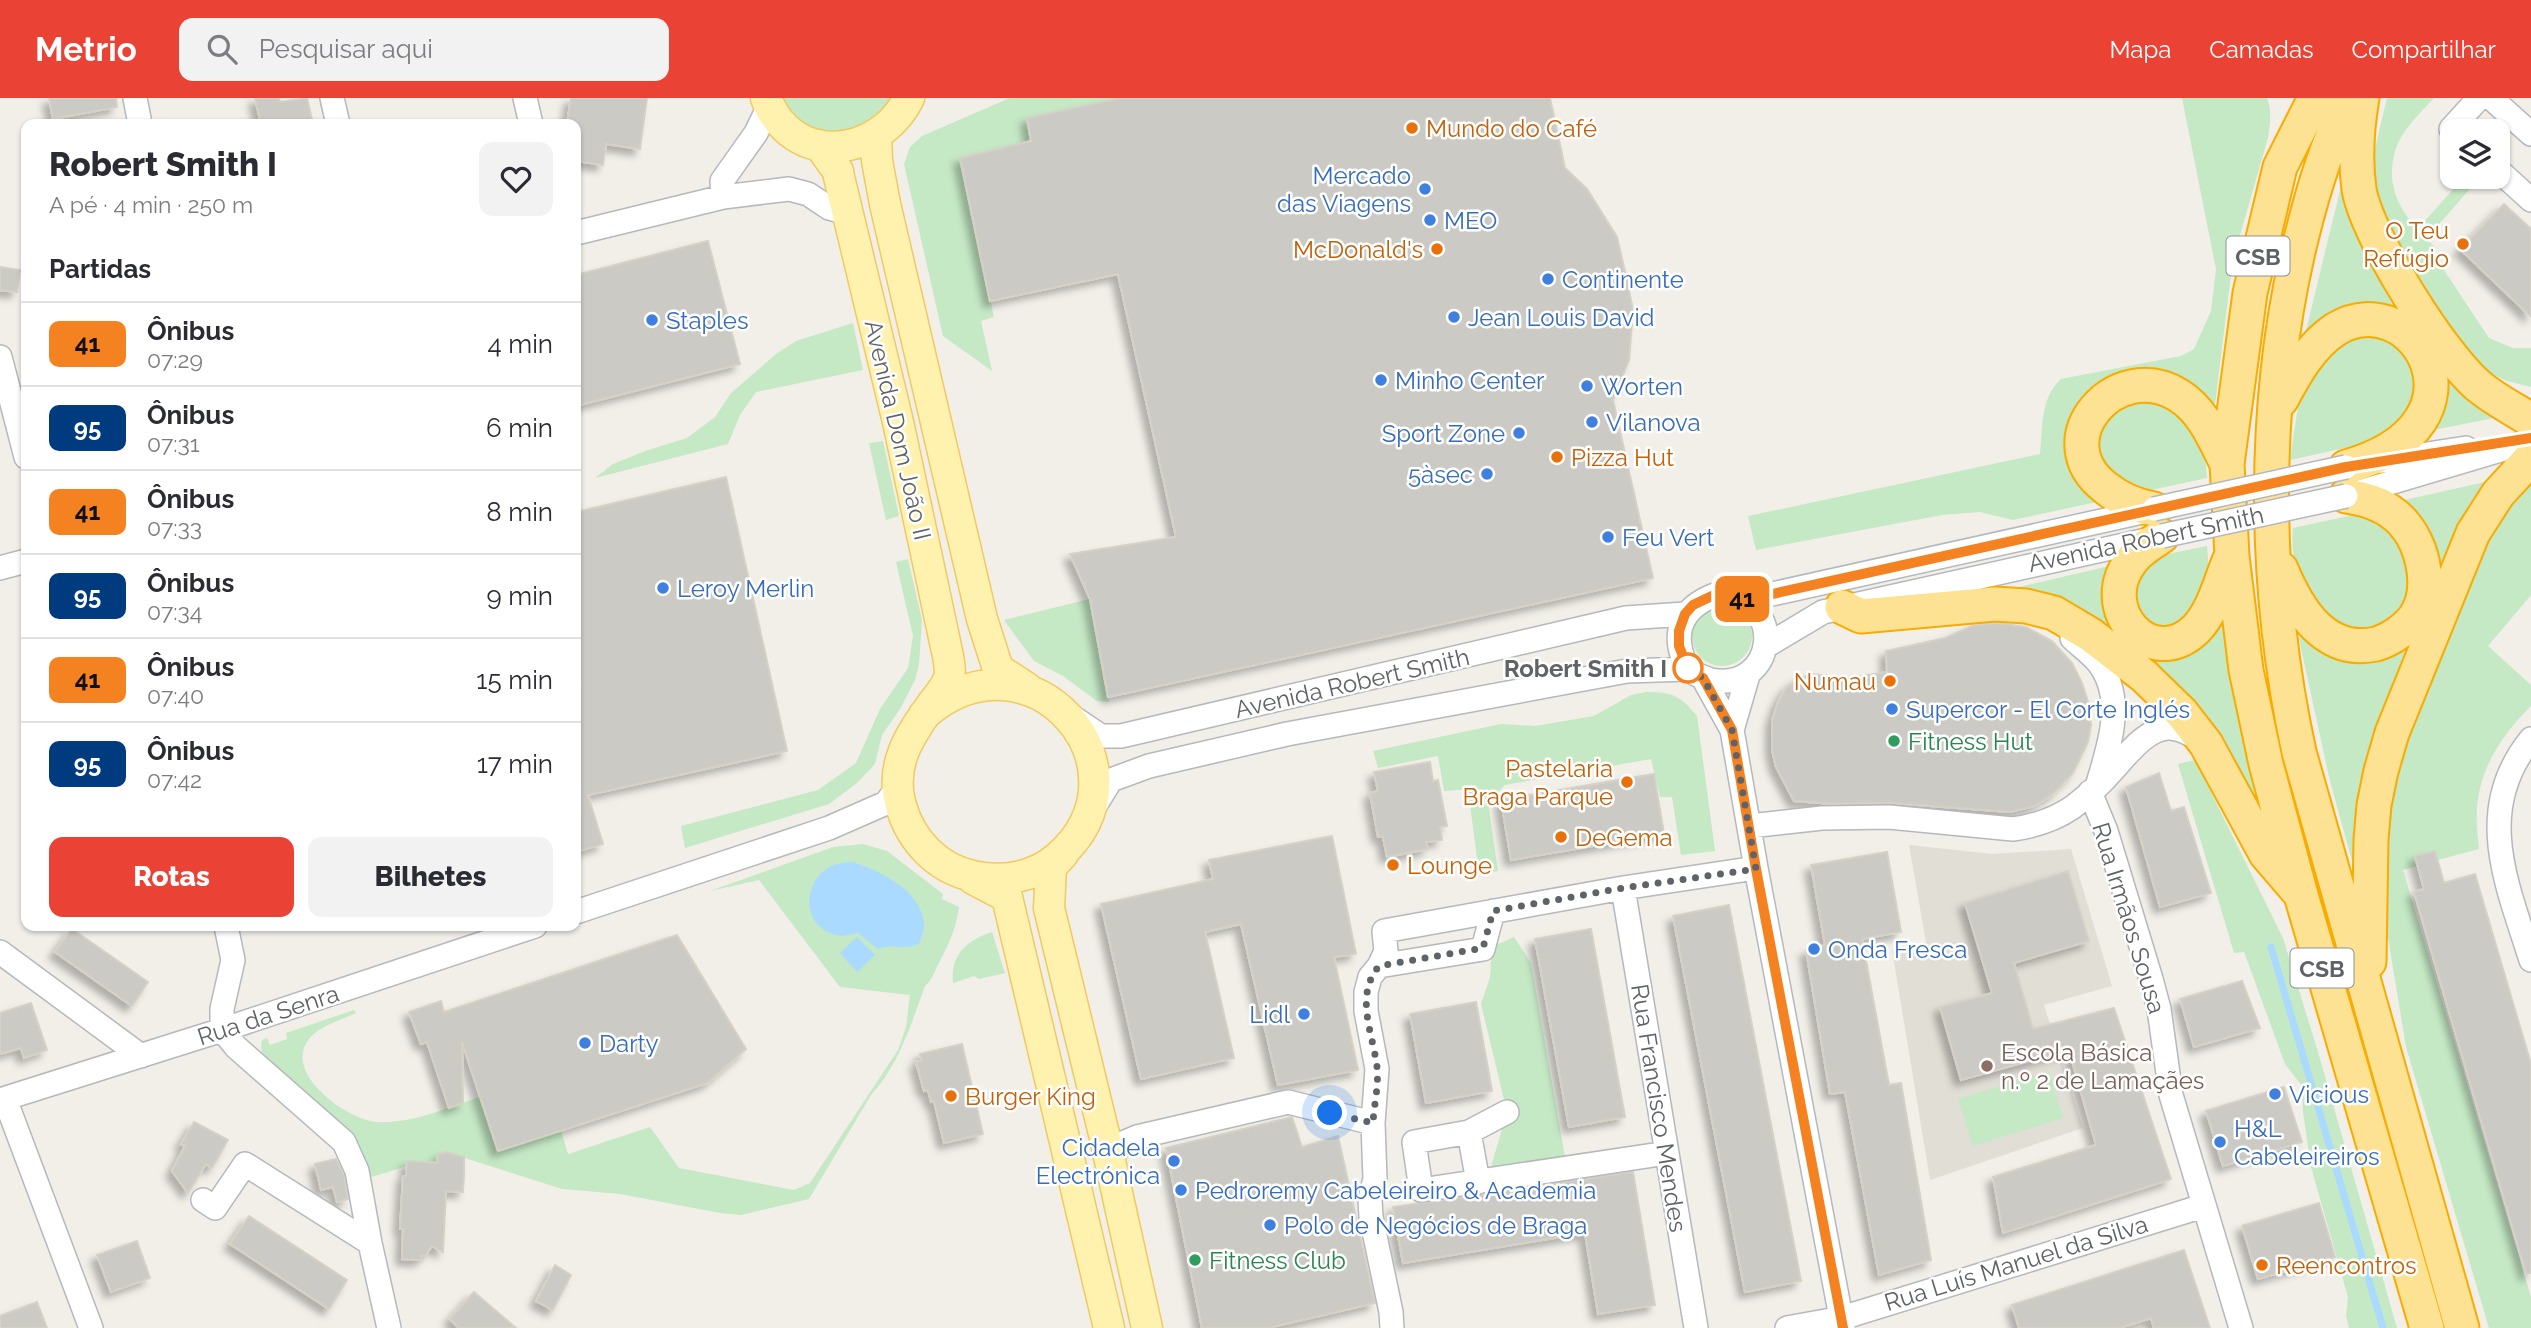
<!DOCTYPE html>
<html lang="pt">
<meta charset="utf-8">
<style>
:root{--surface:#fff;--page:#f2f2f3;--text:#2b2b33;--muted:#7c7c81;--line:#e1e1e2;--accent:#ea4335}
body{margin:0;font-family:Raleway,sans-serif;background:var(--page);color:var(--text);height:100vh;display:flex;flex-direction:column;font-size:26px;white-space:nowrap}
*{box-sizing:border-box;margin:0}
p{font-size:23px;color:var(--muted)}
.icon{flex:none;width:38px;height:38px;fill:none;stroke:currentColor;stroke-width:2;stroke-linecap:round;stroke-linejoin:round}
.map{position:relative;flex:1;overflow:hidden}
.sheet{position:absolute;left:21px;top:21px;width:560px;height:812px;display:flex;flex-direction:column;background:var(--surface);border-radius:14px;box-shadow:0 2px 5px #0004}
.sheet>*{flex:none}
.badge{padding:0 14px;border-radius:10px;font-size:24px;line-height:46px}
.controls{position:absolute;left:2440px;top:21px;display:grid;gap:14px}
.controls a{display:grid;place-items:center;width:70px;height:70px;border-radius:14px;background:var(--surface);box-shadow:0 2px 5px #0004;font-size:35px}
.you{position:absolute;width:35px;height:35px;margin:-18px;border:5px solid #fff;border-radius:50%;background:#1a73e8;box-shadow:0 0 0 10px #1a73e833}
.map>.badge{position:absolute;translate:-50% -50%;box-shadow:0 0 0 4px #fff}
h2{padding:0 28px;font-size:26px;line-height:63px}
.round{display:grid;place-items:center;flex:none;width:74px;height:74px;border-radius:14px;background:var(--page)}
.summary{display:flex;align-items:center;justify-content:space-between;height:119px;padding:0 28px}
h1{font-size:33px;font-weight:800;line-height:52px}
.cta{display:flex;gap:14px;margin-top:auto;padding:14px 28px}
.cta a{flex:1;height:80px;border-radius:14px;background:var(--accent);color:#fff;font-size:28px;font-weight:800;line-height:80px;text-align:center}
.cta a+a{background:var(--page);color:var(--text)}
ul{padding:0;list-style:none}
li{display:flex;align-items:center;gap:21px;height:84px;padding:0 28px;border-top:2px solid var(--line)}
li div{flex:1}
li b{display:block;font-size:26px}
li em{font-style:normal}
li .badge{min-width:77px;font-weight:700;text-align:center}
header{display:flex;align-items:center;gap:42px;box-sizing:border-box;height:98px;padding:0 35px;background:var(--accent);color:#fff}
header strong{font-size:33px}
nav{display:flex;gap:38px;margin-inline-start:auto;font-size:24px}
.search{width:490px;height:63px;background:var(--page);display:flex;align-items:center;gap:18px;box-sizing:border-box;padding:0 24px;border-radius:14px;color:var(--muted);font-size:26px}
.map>svg:first-child{display:block}
</style>
<header>
<strong>Metrio</strong>
<div class="search"><svg class="icon" aria-label="search" viewBox="0 0 24 24"><circle cx="10" cy="10" r="6"/><path d="M15 15l6 6"/></svg>Pesquisar aqui</div>
<nav><a>Mapa</a><a>Camadas</a><a>Compartilhar</a></nav>
</header>
<div class="map">
<svg width="2531" height="1230" viewBox="0 0 2531 1230">
<defs>
<filter id="shadow"><feDropShadow dx="-6" dy="6" stdDeviation="3.5" flood-color="#0004"/></filter>
</defs>
<rect width="100%" height="100%" fill="#f1efe8"/>
<path fill="#e1ded6" d="M1909 747 1993 756 2071 751 2112 888 2044 907 2083 1030 1930 1082 1892 852 1926 844Z"/>
<path fill="#c5e8c5" d="M774 0H899L865 35 813 37Z
M1010 0H1121L1027 20 1031 43 960 61 994 219 981 223 992 273 943 238 904 66 910 49 922 38Z
M2182 0H2267C2272 13 2270 26 2268 40L2238 144 2231 176 2214 315 2200 300 2083 308 2106 402 2013 422 1980 414 1942 417 1756 452 1748 418 2040 356C2043 329 2040 300 2061 281L2181 258 2194 251 2211 213 2216 171Z
M2387 0H2434C2420 15 2400 34 2395 54 2383 95 2408 124 2436 150L2432 154 2489 240 2513 250H2531V289L2507 283 2489 275 2464 252 2405 161 2376 104 2372 63Z
M2344 76 2496 318 2494 320 2433 332 2408 226 2302 249Z
M2464 79H2469L2475 85 2434 132 2424 124Z
M853 225 863 272 756 294 740 317 728 346 595 380 613 366 645 353 687 340 715 319 731 295 776 256 796 243Z
M2371 231 2412 252 2416 318 2367 345 2290 362 2299 302 2326 248Z
M2129 299 2178 307 2205 357 2207 380 2132 396 2091 352 2092 339Z
M883 343 899 418 886 422 869 345Z
M2494 382 2474 416 2359 788 2330 683 2297 532 2314 540 2416 531 2400 403Z
M2531 385V497L2488 548 2531 587V608C2503 635 2478 672 2477 713 2476 725 2478 739 2479 751L2438 762 2435 753 2415 758 2417 768 2403 772 2531 1199V1230H2489L2406 949 2381 797 2385 742 2406 635 2476 465 2503 417Z
M2372 413 2411 457 2410 507 2376 536 2333 531C2307 493 2289 478 2293 430Z
M2207 448 2209 474 2187 527 2149 532 2128 496 2148 460Z
M908 461 922 522 919 566 915 582 900 611 882 637 875 666 857 685 829 706 685 750 681 728 818 692 856 665 880 611 908 570 913 538 896 464Z
M2114 467 2134 545 2221 506 2264 719 2130 549 2088 516 2068 503 2037 493 2015 490Z
M1090 501 1107 591 1109 604 1097 603 1063 578 1034 563 1004 522Z
M1692 538a30 30 0 1 1 60 0a30 30 0 1 1-60 0Z
M1647 594C1672 594 1681 598 1697 618L1715 753 1681 757 1672 699H1660L1651 661 1505 687 1488 705 1498 773 1479 776 1468 691 1444 693 1438 658 1378 670 1373 653 1501 626 1535 628 1594 618 1631 597Z
M2195 662 2283 840 2318 954 2397 1230H2349L2346 1218 2348 1199 2311 1069 2303 1014 2302 988 2285 966 2244 854 2234 855 2178 666Z
M863 746 887 753 943 796 942 801 959 809C956 831 949 845 940 863 934 873 934 880 925 888 911 926 899 967 871 997L809 1101 741 1117 720 1115 620 1096 562 1091 446 1054 438 1057 437 1065 421 1064 371 1079 356 1045 265 962 261 950 262 942 267 940 270 947 287 941 286 935 354 912 356 915C341 922 319 928 309 941 282 975 346 1021 376 1024 412 1026 446 1010 480 999L498 1053 561 1033 568 1056 650 1029 679 1070 794 1092 810 1085 898 952 906 929 910 897 840 889 759 782 710 793 833 749Z
M992 834 1005 875 979 881 974 878 953 885C950 857 967 842 992 834Z
M1514 839 1531 865 1565 1059 1491 1069 1507 1014 1481 906 1490 879 1492 849Z
M2049 973 2063 1020 1973 1048 1958 1001Z"/>
<path fill="#aadaff" d="M853 764C882 774 920 792 924 825 925 832 921 839 919 846 901 853 894 845 878 851L858 835C851 836 843 839 836 837 804 830 801 789 826 771 835 765 843 765 853 764Z
M857 839 875 857 857 874 840 855Z"/>
<g fill="none" stroke-linecap="round" stroke-linejoin="round">
<path stroke="#aadaff" stroke-width="7" d="M2271 849 2383 1230"/>
</g>
<path fill="#cccac5" stroke="#d6d1c6" stroke-width="2" filter="url(#shadow)" d="M49 0H116L117 9 53 21Z
M255 0H279L280 4 307 0 313 26H261Z
M571 0H647L640 51 606 46 603 67 576 63V26H567Z
M1121 0H1550L1565 70 1587 91 1617 139 1626 178 1633 212 1629 262 1613 302 1653 480 1108 599 1090 501 1070 456 1176 439 1118 176 990 203 960 60 1031 43 1027 20Z
M2504 106 2531 131V219L2460 151Z
M708 143 740 266 576 308V177Z
M0 169 20 172 17 194 0 192Z
M726 379 787 653 588 697 603 746 576 754V590L581 589 576 567V414Z
M1996 525 2026 529 2052 543 2072 565 2082 585 2089 607 2091 627 2088 644 2073 675 2053 696 2034 708 2010 714 1890 705 1834 706 1794 703 1776 669 1772 652V623L1778 604 1786 590 1797 581 1812 576 1850 580 1887 574 1886 553 1945 540 1972 528Z
M1430 664 1433 683 1438 682 1447 728 1440 729 1442 742 1426 744 1428 751 1387 759 1383 739H1378L1370 695 1378 693 1374 674Z
M2159 675 2171 713 2184 709 2211 795 2160 809 2126 689Z
M1654 676 1664 736 1511 762 1501 702Z
M1332 738 1356 856 1334 859 1358 972 1278 987 1241 826 1205 834 1234 960 1141 981 1101 806 1213 781 1209 762Z
M2435 753 2444 785 2475 776 2531 966V1175L2526 1176 2414 794 2424 791 2415 758Z
M1887 754 1901 834 1862 841 1889 987 1901 985 1931 1162 1879 1177 1845 994 1830 996 1806 852 1825 847 1811 767Z
M2068 773 2089 843 2014 865 2033 931 2114 910 2171 1081 2003 1135 1993 1079 2096 1047 2069 952 1961 982 1940 909 1992 895 1965 805Z
M1729 807 1801 1183 1745 1194 1673 818Z
M72 831 148 884 132 908 55 854Z
M1591 831 1625 1019 1569 1029 1535 841Z
M677 837 746 951 707 985 498 1053 462 944 463 1005 449 1010 427 944 421 946 409 914 441 903 444 914Z
M2242 883 2260 930 2194 949 2180 901Z
M1476 904 1492 993 1426 1005 1410 916Z
M31 905 47 952 24 960 21 950 0 956V915Z
M962 946 983 1036 944 1045 934 1003 931 1004 928 992 924 993 916 964 922 963 920 956Z
M2284 989 2302 1044 2223 1068 2206 1013Z
M1292 1019 1302 1049 1338 1038 1375 1205 1268 1230H1202L1166 1050Z
M194 1024 228 1042 212 1070 206 1066 188 1095 172 1073 185 1048 181 1046Z
M446 1054 464 1059V1076L463 1094 446 1093 443 1154 432 1148 425 1158H421V1162L402 1161 403 1131H400L403 1078H406L407 1063 437 1065 438 1057Z
M336 1061 344 1077 348 1101 337 1104 333 1089 321 1092 315 1066Z
M1633 1074 1655 1207 1598 1216 1585 1135 1403 1165 1393 1109Z
M2319 1105 2335 1159 2258 1181 2242 1128Z
M249 1118 347 1182 329 1211 230 1146Z
M137 1143 150 1180 111 1194 97 1157Z
M2184 1152 2210 1230H2154L2151 1220 2120 1230H2019L2012 1207Z
M555 1167 571 1177 553 1212 536 1203Z
M474 1194 516 1230H459L450 1221Z
M37 1204 47 1230H0V1218Z"/>
<g fill="none" stroke-linecap="round" stroke-linejoin="round">
<defs>
<path id="minor" d="M135 0 140 26
M332 0 338 26
M525 0 531 26
M2491 0 2531 36
M2454 33 2451 31 2479 0
M2497 71 2531 102
M723 99 722 83 756 35 769 8
M576 135 723 99 789 91 808 96 829 110 847 115
M0 259 26 359
M2375 364 2466 350
M2349 397 2531 343
M0 470 26 463
M1715 497C1790 497 1776 595 1711 582 1701 579 1690 575 1685 565 1671 533 1683 509 1715 497Z
M1745 502 2151 412
M2072 540C2080 548 2089 554 2097 563 2126 598 2110 646 2098 685
M1766 548 1823 514 2151 441
M1703 580 1732 632 1756 770 1843 1230
M1071 618 1101 638H1121L1626 520 1685 516
M1732 632 1748 577
M2531 641C2473 712 2507 786 2531 862
M2090 694 2106 733 2151 881 2159 911 2171 997 2241 1230
M1093 711 1111 682 1149 668 1287 636 1627 573 1688 571
M1750 728 1822 720 1889 719 2013 731C2035 728 2054 722 2073 709 2086 699 2101 686 2112 673 2126 658 2148 628 2171 630 2182 631 2191 636 2200 642
M1623 790 1696 1230
M576 814 829 730 886 705 898 689
M226 828 233 862 222 911V932L236 949 344 1044 357 1073 370 1145 389 1230
M0 854 141 958
M1379 868 1483 851 1493 813
M5 1001 91 1230
M0 1002 222 932 535 828
M1507 1014 1469 1034 1414 1044 1421 1092 1667 1055
M1469 1034 1478 1084
M1109 1060 1125 1044 1137 1039 1288 1004 1373 1025
M203 1102 215 1110 245 1066 370 1145
M1392 1230 1391 1214 1371 1119 1370 1101 1375 1081 1373 1025 1377 971 1366 913V894L1370 879 1379 868 1386 853 1384 833 1623 790 1756 770
M1787 1230 1842 1220 2203 1108"/>
<path id="major" d="M766 0C792 69 878 61 909 0
M876 37 877 63 885 106 982 521 998 571 1027 590
M819 47 838 73 839 79 898 324 948 558C949 565 951 572 949 579 947 588 938 598 932 606 910 637 889 667 901 708 911 743 938 771 973 778 1003 785 1035 779 1058 759 1158 671 1031 523 924 617
M1063 756 1051 769 1049 810 1104 1036 1147 1230
M973 781 1007 799 1109 1230"/>
<path id="highway" d="M2315 0 2280 69 2250 195 2227 366 2232 458 2246 572 2266 666 2301 797 2427 1230
M2350 0C2327 45 2313 92 2301 141 2261 305 2263 488 2299 654L2462 1230
M2362 0C2357 29 2355 62 2359 91 2366 137 2444 261 2481 290 2496 302 2515 312 2531 322
M2281 302C2295 276 2310 248 2336 231 2414 184 2499 326 2346 369
M2154 411C2135 408 2121 402 2106 390 2043 342 2116 259 2178 297 2203 312 2215 342 2227 366
M2162 438C2152 445 2139 452 2132 462 2093 510 2151 575 2196 531 2213 514 2220 485 2229 463
M2281 471C2298 512 2325 557 2376 546 2390 542 2406 531 2415 519 2435 489 2422 439 2395 417 2380 405 2365 401 2346 398
M1842 509 1861 518 1995 506 2026 508 2054 515 2091 537 2144 578 2182 615 2206 646 2266 756 2296 791
M2369 864 2371 741 2374 707 2381 673 2392 635 2473 435 2498 396 2531 360"/>
</defs>
<use href="#minor" stroke="#b5b8bc" stroke-width="26"/>
<use href="#major" stroke="#f2c960" stroke-width="33"/>
<use href="#highway" stroke="#f9ab00" stroke-width="37"/>
<use href="#minor" stroke="#fff" stroke-width="23"/>
<use href="#major" stroke="#fff2af" stroke-width="30"/>
<use href="#highway" stroke="#fde293" stroke-width="33"/>
<defs>
<path id="minor-bridge" d="M2154 411 2346 369
M2162 438 2346 398"/>
</defs>
<use href="#minor-bridge" stroke="#b5b8bc" stroke-width="26" stroke-linecap="butt"/>
<use href="#minor-bridge" stroke="#fff" stroke-width="23"/>
</g>
<g fill="none" stroke-linecap="round" stroke-linejoin="round">
<defs>
<path id="line" d="M1843 1230 1756 771 1732 632 1703 580 1688 571 1679 548V533L1685 516 1693 507 1714 497H1730L1745 502 2346 369 2531 340"/>
</defs>
<use href="#line" stroke="#fff" stroke-width="16"/>
<use href="#line" stroke="#f58220" stroke-width="10"/>
<path stroke="#5f6368" stroke-width="7" stroke-dasharray="0 12.6" d="M1330 1015 1373 1025C1374 1006 1379 988 1377 969 1373 935 1354 898 1379 868L1483 850 1493 813 1623 790 1756 771 1732 632 1703 580 1688 570"/>
</g>
<g fill="#e8710a" stroke="#fff" stroke-width="2.5">
<circle cx="1412" cy="30" r="7"/>
<circle cx="2463" cy="146" r="7"/>
<circle cx="1437" cy="151" r="7"/>
<circle cx="1557" cy="359" r="7"/>
<circle cx="1890" cy="583" r="7"/>
<circle cx="1627" cy="684" r="7"/>
<circle cx="1561" cy="739" r="7"/>
<circle cx="1393" cy="767" r="7"/>
<circle cx="951" cy="998" r="7"/>
<circle cx="2262" cy="1167" r="7"/>
</g>
<g fill="#3f7fe0" stroke="#fff" stroke-width="2.5">
<circle cx="1425" cy="91" r="7"/>
<circle cx="1430" cy="122" r="7"/>
<circle cx="1548" cy="181" r="7"/>
<circle cx="1454" cy="219" r="7"/>
<circle cx="652" cy="222" r="7"/>
<circle cx="1381" cy="282" r="7"/>
<circle cx="1587" cy="288" r="7"/>
<circle cx="1592" cy="324" r="7"/>
<circle cx="1519" cy="335" r="7"/>
<circle cx="1487" cy="376" r="7"/>
<circle cx="1608" cy="439" r="7"/>
<circle cx="663" cy="490" r="7"/>
<circle cx="1892" cy="611" r="7"/>
<circle cx="1814" cy="851" r="7"/>
<circle cx="1304" cy="916" r="7"/>
<circle cx="585" cy="945" r="7"/>
<circle cx="2275" cy="996" r="7"/>
<circle cx="2220" cy="1044" r="7"/>
<circle cx="1174" cy="1063" r="7"/>
<circle cx="1181" cy="1092" r="7"/>
<circle cx="1270" cy="1127" r="7"/>
</g>
<circle fill="#fff" stroke="#f58220" stroke-width="3.5" cx="1688" cy="570" r="14"/>
<g fill="#2e9e5b" stroke="#fff" stroke-width="2.5">
<circle cx="1894" cy="643" r="7"/>
<circle cx="1195" cy="1162" r="7"/>
</g>
<circle fill="#8d6e63" stroke="#fff" stroke-width="2.5" cx="1987" cy="968" r="7"/>
<g text-anchor="middle" dominant-baseline="central" stroke-width="5" stroke-linejoin="round" paint-order="stroke">
<g fill="#fff" stroke="#8f9295" stroke-width="2">
<rect x="2226.5" y="138.5" width="63" height="39" rx="5"/>
<rect x="2290.5" y="850.5" width="63" height="39" rx="5"/>
</g>
<g font-size="23" font-weight="bold" fill="#5f6368">
<text x="2258" y="158">CSB</text>
<text x="2322" y="870">CSB</text>
</g>
<g font-size="24" fill="#c56008" stroke="#fff" text-anchor="start">
<text x="1426" y="30">Mundo do Café</text>
<text x="2449" y="132" text-anchor="end">O Teu<tspan x="2449" dy="28">Refúgio</tspan></text>
<text x="1423" y="151" text-anchor="end">McDonald's</text>
<text x="1571" y="359">Pizza Hut</text>
<text x="1876" y="583" text-anchor="end">Numau</text>
<text x="1613" y="670" text-anchor="end">Pastelaria<tspan x="1613" dy="28">Braga Parque</tspan></text>
<text x="1575" y="739">DeGema</text>
<text x="1407" y="767">Lounge</text>
<text x="965" y="998">Burger King</text>
<text x="2276" y="1167">Reencontros</text>
</g>
<g font-size="24" fill="#366cbe" stroke="#fff" text-anchor="start">
<text x="1411" y="77" text-anchor="end">Mercado<tspan x="1411" dy="28">das Viagens</tspan></text>
<text x="1444" y="122">MEO</text>
<text x="1562" y="181">Continente</text>
<text x="1468" y="219">Jean Louis David</text>
<text x="666" y="222">Staples</text>
<text x="1395" y="282">Minho Center</text>
<text x="1601" y="288">Worten</text>
<text x="1606" y="324">Vilanova</text>
<text x="1505" y="335" text-anchor="end">Sport Zone</text>
<text x="1473" y="376" text-anchor="end">5àsec</text>
<text x="1622" y="439">Feu Vert</text>
<text x="677" y="490">Leroy Merlin</text>
<text x="1906" y="611">Supercor - El Corte Inglés</text>
<text x="1828" y="851">Onda Fresca</text>
<text x="1290" y="916" text-anchor="end">Lidl</text>
<text x="599" y="945">Darty</text>
<text x="2289" y="996">Vicious</text>
<text x="2234" y="1030">H&amp;L<tspan x="2234" dy="28">Cabeleireiros</tspan></text>
<text x="1160" y="1049" text-anchor="end">Cidadela<tspan x="1160" dy="28">Electrónica</tspan></text>
<text x="1195" y="1092">Pedroremy Cabeleireiro &amp; Academia</text>
<text x="1284" y="1127">Polo de Negócios de Braga</text>
</g>
<g font-size="24" fill="#5f6368" stroke="#fff">
<text transform="translate(898 332) rotate(77)">Avenida Dom João II</text>
<text transform="translate(2146 441) rotate(-12)">Avenida Robert Smith</text>
<text transform="translate(1352 585) rotate(-13)">Avenida Robert Smith</text>
<text transform="translate(2129 820) rotate(73)">Rua Irmãos Sousa</text>
<text transform="translate(268 917) rotate(-18)">Rua da Senra</text>
<text transform="translate(1659 1010) rotate(81)">Rua Francisco Mendes</text>
<text transform="translate(2016 1165) rotate(-17)">Rua Luís Manuel da Silva</text>
</g>
<g font-size="24" font-weight="bold" fill="#5f6368" stroke="#fff" text-anchor="end">
<text x="1667" y="570">Robert Smith I</text>
</g>
<g font-size="24" fill="#27864d" stroke="#fff" text-anchor="start">
<text x="1908" y="643">Fitness Hut</text>
<text x="1209" y="1162">Fitness Club</text>
</g>
<g font-size="24" fill="#785e54" stroke="#fff" text-anchor="start">
<text x="2001" y="954">Escola Básica<tspan x="2001" dy="28">n.º 2 de Lamaçães</tspan></text>
</g>
</g>
</svg>
<div class="controls">
<a><svg class="icon" aria-label="layers" viewBox="0 0 24 24"><path d="M12 4l9 5-9 5-9-5zM3 14l9 5 9-5"/></svg></a>
</div>
<div class="you" style="left:1330px;top:1015px"></div>
<b class="badge" style="left:1742px;top:501px;background:#f58220;color:#111">41</b>
<section class="sheet">
<div class="summary"><div><h1>Robert Smith I</h1><p>A pé · 4 min · 250 m</p></div><a class="round"><svg class="icon" aria-label="heart" viewBox="0 0 24 24"><path d="M12 20l-8-8c-3-5 5-10 8-4 3-6 11-1 8 4z"/></svg></a></div>
<h2>Partidas</h2>
<ul>
<li><span class="badge" style="background:#f58220;color:#111">41</span><div><b>Ônibus</b><p>07:29</p></div><em>4 min</em></li>
<li><span class="badge" style="background:#003b80;color:#fff">95</span><div><b>Ônibus</b><p>07:31</p></div><em>6 min</em></li>
<li><span class="badge" style="background:#f58220;color:#111">41</span><div><b>Ônibus</b><p>07:33</p></div><em>8 min</em></li>
<li><span class="badge" style="background:#003b80;color:#fff">95</span><div><b>Ônibus</b><p>07:34</p></div><em>9 min</em></li>
<li><span class="badge" style="background:#f58220;color:#111">41</span><div><b>Ônibus</b><p>07:40</p></div><em>15 min</em></li>
<li><span class="badge" style="background:#003b80;color:#fff">95</span><div><b>Ônibus</b><p>07:42</p></div><em>17 min</em></li>
</ul>
<div class="cta"><a>Rotas</a><a>Bilhetes</a></div>
</section>
</div>
